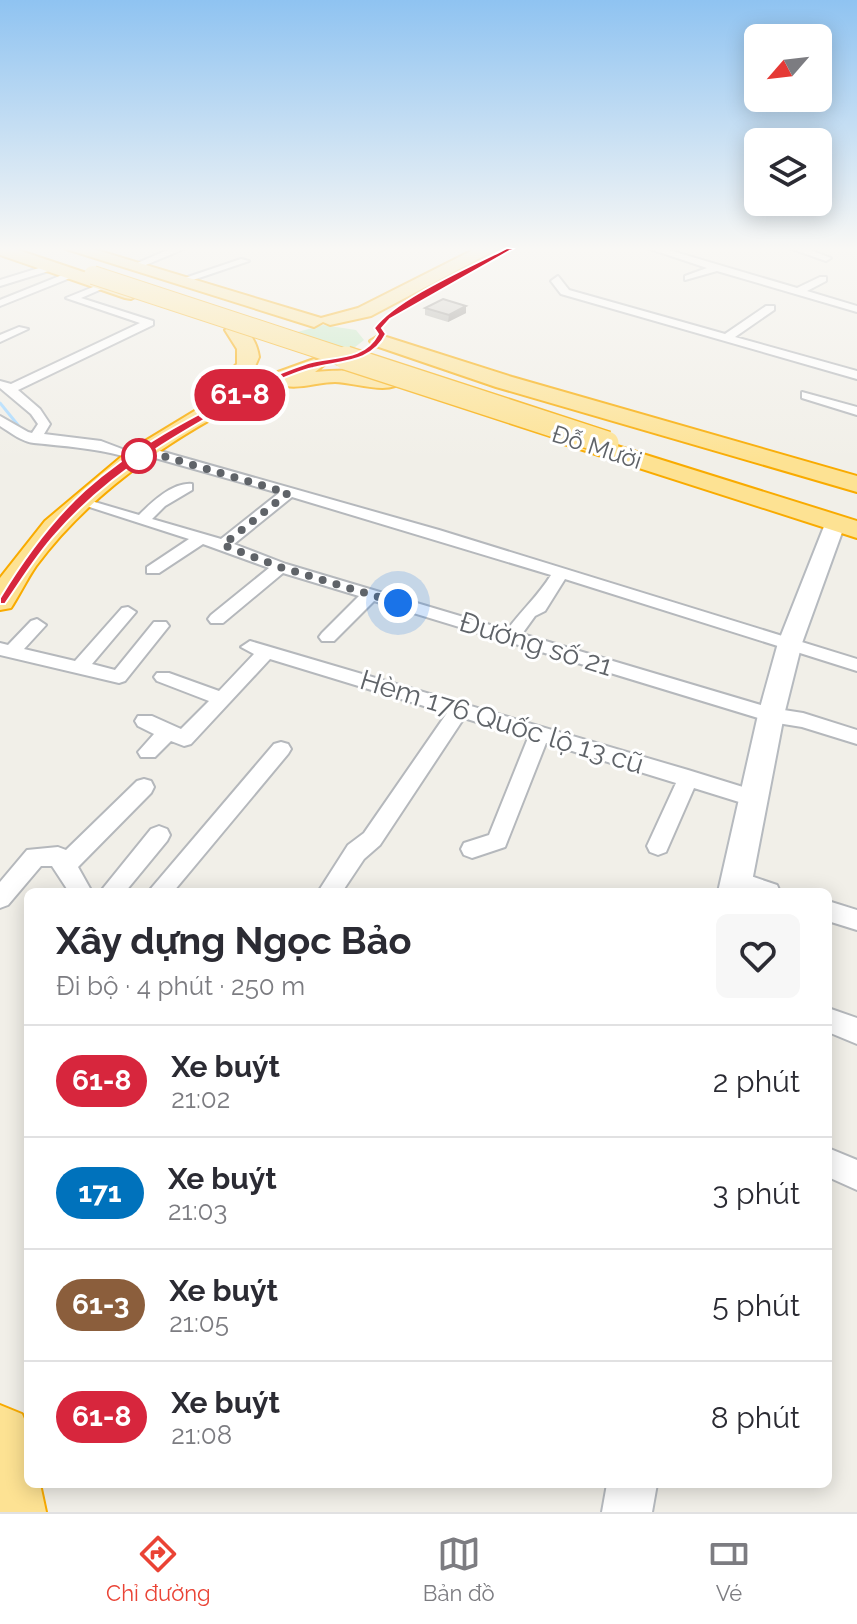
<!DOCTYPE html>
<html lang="vi">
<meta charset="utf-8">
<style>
:root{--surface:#fff;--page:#f7f7f7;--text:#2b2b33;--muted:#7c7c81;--line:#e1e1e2;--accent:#ea4335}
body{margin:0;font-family:Raleway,sans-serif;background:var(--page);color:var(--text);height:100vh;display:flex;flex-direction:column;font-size:30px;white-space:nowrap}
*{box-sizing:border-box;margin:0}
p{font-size:26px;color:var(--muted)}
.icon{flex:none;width:44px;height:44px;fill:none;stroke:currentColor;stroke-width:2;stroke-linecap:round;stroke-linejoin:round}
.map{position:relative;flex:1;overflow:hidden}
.details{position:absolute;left:24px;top:888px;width:808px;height:600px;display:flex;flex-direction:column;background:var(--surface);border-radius:12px;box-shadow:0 4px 20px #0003}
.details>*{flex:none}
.badge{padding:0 16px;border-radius:26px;font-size:28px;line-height:52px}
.needle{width:52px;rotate:242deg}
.controls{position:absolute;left:744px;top:24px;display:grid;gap:16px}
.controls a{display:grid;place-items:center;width:88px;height:88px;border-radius:12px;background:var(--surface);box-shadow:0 4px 20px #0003;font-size:40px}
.you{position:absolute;width:40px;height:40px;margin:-20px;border:6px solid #fff;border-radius:50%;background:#1a73e8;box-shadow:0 0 0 12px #1a73e833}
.map>.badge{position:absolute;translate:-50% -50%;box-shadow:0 0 0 4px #fff}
.round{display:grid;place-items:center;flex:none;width:84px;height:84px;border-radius:12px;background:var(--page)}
.head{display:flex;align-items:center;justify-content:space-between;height:136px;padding:0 32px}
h1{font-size:38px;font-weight:700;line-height:60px}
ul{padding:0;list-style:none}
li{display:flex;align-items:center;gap:24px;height:112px;padding:0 32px;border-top:2px solid var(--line)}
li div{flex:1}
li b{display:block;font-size:30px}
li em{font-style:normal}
li .badge{min-width:88px;font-weight:700;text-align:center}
.tabs{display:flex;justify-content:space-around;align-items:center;height:112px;border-top:2px solid var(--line);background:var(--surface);font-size:22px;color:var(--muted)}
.tabs a{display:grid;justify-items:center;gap:4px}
.tabs .current{color:var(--accent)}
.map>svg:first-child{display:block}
</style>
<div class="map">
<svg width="857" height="1512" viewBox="0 0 857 1512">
<rect width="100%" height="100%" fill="#f1efe8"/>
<path fill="#c5e8c5" d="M323 325 356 330 364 340 350 351 294 333Z"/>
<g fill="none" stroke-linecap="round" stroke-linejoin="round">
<path stroke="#aadaff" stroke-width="3" d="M0 403 22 430"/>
<defs>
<path id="street" d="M170 249H184L136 269 128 267Z
M650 249H665L797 288 820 277H826V281L807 291 857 306V312L717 271 685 280V276L707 268Z
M792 249H807L831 258 826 261Z
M241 259 249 261 184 283 176 281Z
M52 264 55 269 0 286V280Z
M72 271 75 276 0 306V300Z
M558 276 569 290 725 334 766 306H774V310L735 337 857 371V379L561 294 551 281Z
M103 283 111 285 81 298 153 321V325L18 390 40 409 50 424 44 434 101 441 130 452 123 456C93 448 64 446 34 443 22 442 10 432 0 426V416L28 432 32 433 38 424 31 414 0 388V381L11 384 140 323 66 298Z
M19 327 28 329 0 342V335Z
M802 392 857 407V415L802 398Z
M146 447 439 530 857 659V671L565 579 545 611 535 616 522 634 771 708 803 713 857 730V744L802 727 771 722 374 601 334 641H322L319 637 322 633 359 596 283 573 223 623H211L208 619 211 615 269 568 203 544 159 573H147V567L189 539 74 502 81 498 139 515C152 502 173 482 192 484V490L165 506 152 519 221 539 279 493 141 454V448ZM292 497 551 575C538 596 522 610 507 630L286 564 234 544Z
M128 607 136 612 92 664 115 670 154 622H166L169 626 125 681 119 683 0 655V643L8 645 31 621 37 619 46 625 24 649 75 661 122 608Z
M250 641 688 770 759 792 762 798 759 804 752 806 694 788 666 852 658 855 650 852 647 846 676 783 546 743 505 847 472 858 464 855 461 849 464 843 489 835 528 738 464 718 380 845 364 859 342 892H318L348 845 364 833 447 713 270 659 191 744 184 746 171 741 155 757H141L138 752 154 734 138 726 135 721 138 716H152L181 729 209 701 157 681 154 677 157 673H169L219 691 254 654 241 647Z
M281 742 288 744 291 749 288 754 173 892H148L274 744Z
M144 779 151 781 154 787 151 793 78 867 92 892H69L52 866H41L8 905 0 908V882L27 850 58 847 66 850 137 781Z
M159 826 167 829 170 835 167 841 125 892H100L151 829Z
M736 871 777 885 780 892H740L728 888 725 881 728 874Z
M828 901 857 910V930L828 921Z
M828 1008 857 1018V1044L828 1032Z
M828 1148 857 1160V1190L828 1177Z"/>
<path id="secondary" d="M835 518 845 524 802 643 784 715 750 892H718L758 715 778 643 825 524Z
M607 1484H657L652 1512H602Z"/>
<path id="highway" d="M0 249H15L137 290 140 294 131 299 125 298 0 255Z
M66 249H93L321 318 358 308 475 249H497L371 316 330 325 323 322 314 327Z
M235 324C249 328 257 343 259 357L253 371 239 386 314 359 324 365 315 372C333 370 392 368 403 381 390 396 353 382 335 382 317 382 295 391 279 384 188 427 97 484 36 566 27 579 20 594 11 608L0 610V578L45 521 127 452 216 398 208 392 237 364V349L225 330Z
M380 335 512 377 857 476V492L496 387 373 345 370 341Z
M566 430 857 521V538L558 442 554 437 558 432Z
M0 1405 22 1414 28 1428V1484H40L46 1512H0Z"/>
</defs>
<use href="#street" stroke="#b5b8bc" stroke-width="4"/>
<use href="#secondary" stroke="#b6babf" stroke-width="4"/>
<use href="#highway" stroke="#f9ab00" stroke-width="4"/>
<use href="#street" fill="#fff" fill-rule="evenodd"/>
<use href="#secondary" fill="#fff" fill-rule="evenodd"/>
<use href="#highway" fill="#fde293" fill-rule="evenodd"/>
<defs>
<path id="highway-bridge-far1" d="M93 275 352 360"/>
<path id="highway-bridge" d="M346 358 607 443"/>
</defs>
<use href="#highway-bridge-far1" stroke="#f9ab00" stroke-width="20" stroke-linecap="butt"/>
<use href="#highway-bridge" stroke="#f9ab00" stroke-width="26" stroke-linecap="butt"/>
<use href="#highway-bridge-far1" stroke="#fde293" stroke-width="18"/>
<use href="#highway-bridge" stroke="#fde293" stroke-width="23"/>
</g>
<path fill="#afaea9" d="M466 306V313L448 322 425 315V308Z"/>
<path fill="#8f8d8a" d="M466 306V313L448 322 449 315Z"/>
<path fill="#cccac5" stroke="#8f8d8a" stroke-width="2" d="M443 299 466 306 449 315 425 308Z"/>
<linearGradient id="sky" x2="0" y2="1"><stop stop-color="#8fc3f1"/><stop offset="0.54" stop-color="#f9f8f5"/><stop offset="1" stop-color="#f9f8f5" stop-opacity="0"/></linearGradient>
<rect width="857" height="461" fill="url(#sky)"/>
<path fill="#d7263d" stroke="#fff" stroke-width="2" d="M507 248 513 249 390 319 382 328 386 334C372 363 341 361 313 368 295 372 279 380 262 388 187 428 111 470 55 535 36 556 21 581 5 604H0V598C23 560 50 522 85 490 135 445 198 414 257 384 274 375 290 369 308 363 333 356 364 361 378 334L374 328C398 297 470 267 507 248Z"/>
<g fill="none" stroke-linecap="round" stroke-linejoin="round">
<path stroke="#5f6368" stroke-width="8" stroke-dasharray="0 14.4" d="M139 456 146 451 288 493 223 545 280 567 398 603"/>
</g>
<circle fill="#fff" stroke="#d7263d" stroke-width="4" cx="139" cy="456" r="16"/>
<g text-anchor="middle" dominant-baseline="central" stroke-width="6" stroke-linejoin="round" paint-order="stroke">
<g font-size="24" fill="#5f6368" stroke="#fff">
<text transform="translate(597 447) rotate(18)">Đỗ Mười</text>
</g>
<g font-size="28" fill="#5f6368" stroke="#fff">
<text transform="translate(536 644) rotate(17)">Đường số 21</text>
<text transform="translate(502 722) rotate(17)">Hèm 176 Quốc lộ 13 cũ</text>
</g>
</g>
</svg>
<div class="controls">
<a><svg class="needle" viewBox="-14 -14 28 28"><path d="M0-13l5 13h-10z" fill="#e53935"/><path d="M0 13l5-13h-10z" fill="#7c7c81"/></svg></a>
<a><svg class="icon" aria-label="layers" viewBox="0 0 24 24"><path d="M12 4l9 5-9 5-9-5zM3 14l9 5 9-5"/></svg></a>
</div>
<div class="you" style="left:398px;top:603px"></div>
<b class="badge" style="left:240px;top:395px;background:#d7263d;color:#fff">61-8</b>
<section class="details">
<div class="head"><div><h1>Xây dựng Ngọc Bảo</h1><p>Đi bộ · 4 phút · 250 m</p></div><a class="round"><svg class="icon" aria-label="heart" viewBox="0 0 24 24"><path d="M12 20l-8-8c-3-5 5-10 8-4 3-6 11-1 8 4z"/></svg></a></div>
<ul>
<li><span class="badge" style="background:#d7263d;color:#fff">61-8</span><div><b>Xe buýt</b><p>21:02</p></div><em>2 phút</em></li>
<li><span class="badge" style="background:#0072bc;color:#fff">171</span><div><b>Xe buýt</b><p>21:03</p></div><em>3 phút</em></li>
<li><span class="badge" style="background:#8b5e3c;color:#fff">61-3</span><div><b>Xe buýt</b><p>21:05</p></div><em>5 phút</em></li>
<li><span class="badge" style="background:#d7263d;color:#fff">61-8</span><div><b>Xe buýt</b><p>21:08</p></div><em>8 phút</em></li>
</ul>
</section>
</div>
<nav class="tabs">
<a class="current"><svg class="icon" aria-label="directions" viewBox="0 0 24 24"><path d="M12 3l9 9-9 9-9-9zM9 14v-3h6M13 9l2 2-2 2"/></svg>Chỉ đường</a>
<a><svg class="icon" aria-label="map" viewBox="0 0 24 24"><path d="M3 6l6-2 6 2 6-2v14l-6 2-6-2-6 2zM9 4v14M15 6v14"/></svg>Bản đồ</a>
<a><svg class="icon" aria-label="tickets" viewBox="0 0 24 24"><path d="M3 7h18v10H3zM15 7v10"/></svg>Vé</a>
</nav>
